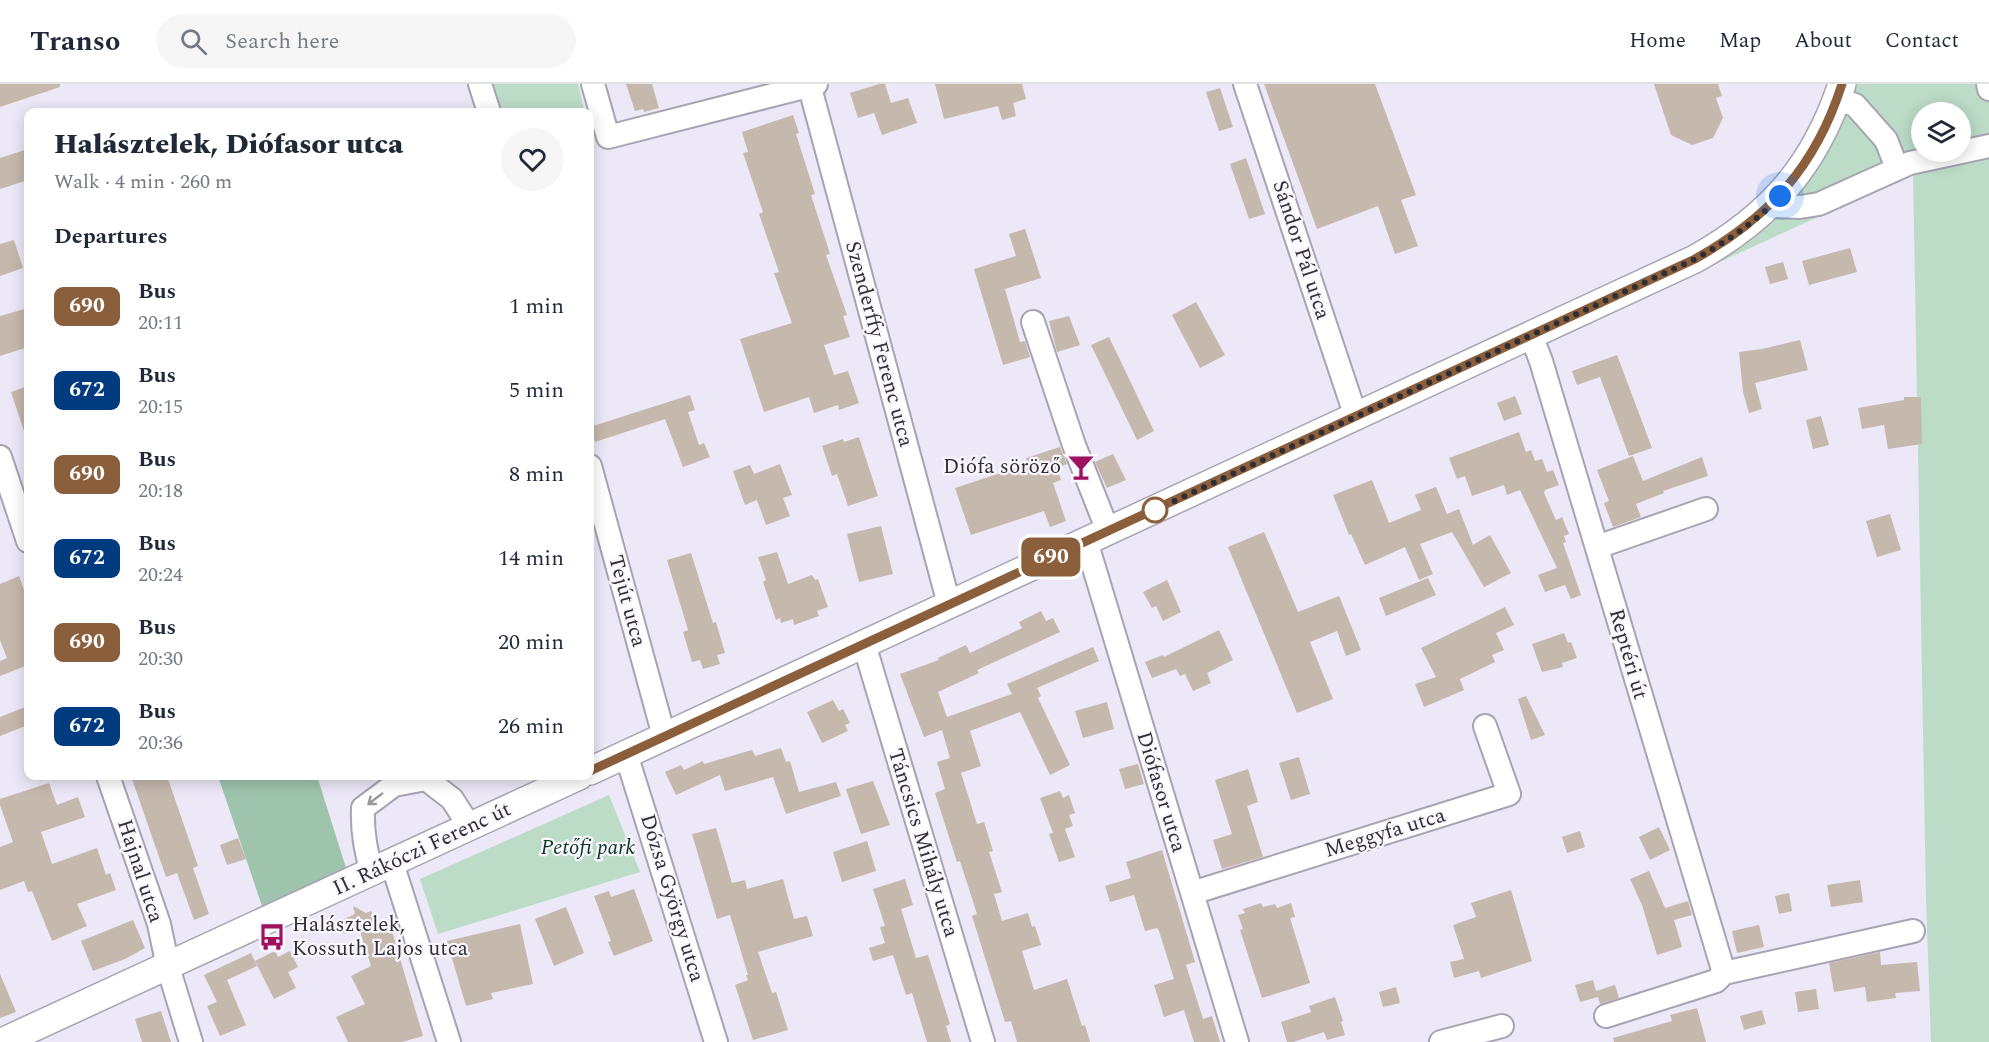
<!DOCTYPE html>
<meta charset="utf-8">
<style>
:root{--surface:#fff;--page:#f6f6f7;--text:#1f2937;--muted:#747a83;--line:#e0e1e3}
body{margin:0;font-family:Spectral,serif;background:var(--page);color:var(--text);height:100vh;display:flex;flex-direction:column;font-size:22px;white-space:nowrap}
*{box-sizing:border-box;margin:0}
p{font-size:20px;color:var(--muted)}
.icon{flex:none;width:33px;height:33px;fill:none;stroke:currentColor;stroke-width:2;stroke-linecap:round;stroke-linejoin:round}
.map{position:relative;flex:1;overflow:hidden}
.panel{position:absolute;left:24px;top:24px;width:570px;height:672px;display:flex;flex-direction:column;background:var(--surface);border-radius:12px;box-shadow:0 3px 15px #0003}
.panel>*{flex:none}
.badge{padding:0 12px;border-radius:9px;font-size:21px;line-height:39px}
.fabs{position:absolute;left:1911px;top:18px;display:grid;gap:12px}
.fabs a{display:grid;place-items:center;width:60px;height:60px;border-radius:50%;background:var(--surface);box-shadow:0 3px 15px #0003;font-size:30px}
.you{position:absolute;width:30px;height:30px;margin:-15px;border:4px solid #fff;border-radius:50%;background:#1a73e8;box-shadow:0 0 0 9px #1a73e833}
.map>.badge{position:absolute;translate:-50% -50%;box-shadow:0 0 0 3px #fff}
h2{padding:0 30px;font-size:22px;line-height:54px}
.round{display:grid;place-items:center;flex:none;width:63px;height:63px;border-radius:32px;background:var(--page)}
.headline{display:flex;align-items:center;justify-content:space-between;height:102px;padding:0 30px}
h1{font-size:28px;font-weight:800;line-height:45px}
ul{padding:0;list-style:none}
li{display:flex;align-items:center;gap:18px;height:84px;padding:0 30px}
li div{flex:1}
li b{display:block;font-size:22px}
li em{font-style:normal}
li .badge{min-width:66px;font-weight:700;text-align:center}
header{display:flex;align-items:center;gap:36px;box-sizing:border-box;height:84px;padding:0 30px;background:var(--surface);border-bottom:2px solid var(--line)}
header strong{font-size:28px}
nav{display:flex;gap:33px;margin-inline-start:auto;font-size:21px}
.search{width:420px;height:54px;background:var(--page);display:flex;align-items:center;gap:15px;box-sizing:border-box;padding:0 21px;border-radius:33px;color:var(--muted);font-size:22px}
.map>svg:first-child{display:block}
</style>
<header>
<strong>Transo</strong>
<div class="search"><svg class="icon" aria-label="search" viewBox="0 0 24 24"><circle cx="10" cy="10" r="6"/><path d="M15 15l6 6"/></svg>Search here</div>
<nav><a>Home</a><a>Map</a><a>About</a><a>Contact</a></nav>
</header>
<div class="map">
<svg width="1989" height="958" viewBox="0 0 1989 958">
<rect width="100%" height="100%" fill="#ece8f8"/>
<path fill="#bcdcc7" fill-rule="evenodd" d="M488 0H578L585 28H498Z
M1830 0H1989V958H1931L1926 814 1913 89 1711 182 1703 167 1780 98ZM1922 28H1960V68H1922Z
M609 711 640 788 438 850 420 795Z"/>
<path fill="#9fc4ad" d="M218 692H317L347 787 263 825Z"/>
<path fill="#c5b8ad" d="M0 0H60V3L0 23Z
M626 0H652L659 24 644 28 643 25 635 27Z
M879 0H885L891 19 908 14 917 39 882 51 874 29 858 34 850 9Z
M935 0H1022L1026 15 1013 19 1016 32 1002 36 998 22 944 35Z
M1264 0H1375L1416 111 1401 116 1418 162 1395 170 1378 122 1317 145Z
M1654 0H1718L1722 12 1716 14 1723 34 1713 54 1692 61 1671 51Z
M1220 4 1233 43 1219 47 1206 8Z
M793 31 799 49 796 50 815 110 811 111 830 170 826 171 847 231 843 232 850 253 824 261 834 291 848 287 859 319 839 326 838 321 814 329 809 313 764 328 740 255 792 239 774 189 779 188 759 130 763 128 743 69 748 68 742 48Z
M28 65V96L0 105V74Z
M1246 74 1265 130 1249 135 1230 80Z
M1025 145 1041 194 1005 205 1020 258 1025 257 1030 273 1003 281 974 185 1016 172 1009 150Z
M14 156 23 184 0 192V160Z
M1850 164 1857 188 1809 201 1802 177Z
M1783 178 1788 195 1770 200 1765 183Z
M1196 218 1225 271 1200 284 1172 231Z
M28 224V263L0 272V232Z
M1069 232 1080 261 1057 268 1049 237Z
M1109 253 1154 347 1137 356 1091 261Z
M1800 256 1808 286 1755 299 1762 325 1749 329 1743 308 1739 268 1762 265Z
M1617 271 1652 364 1629 372 1600 293 1577 301 1572 287Z
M28 302V352L26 353 11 308Z
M690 311 695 326 688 328 699 361 704 359 710 373 683 383 665 335 595 358 590 343Z
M1515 312 1522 330 1504 337 1497 319Z
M1904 313H1921L1922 360 1888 365 1884 341 1862 345 1858 324 1904 316Z
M1821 332 1829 361 1813 365 1806 336Z
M1519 348 1526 368 1531 366 1535 377 1542 375 1547 388 1553 386 1559 401 1545 406 1544 409 1556 436 1562 433 1569 450 1564 452 1566 458 1563 459 1581 511 1571 515 1565 501 1545 508 1538 491 1557 484 1520 406 1507 411 1504 401 1472 412 1465 392 1457 395 1449 374Z
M859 353 878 412 848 422 837 390 832 392 822 362 843 355 844 358Z
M1060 363 1067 380 1057 384 1061 396 1053 399 1066 437 1050 443 1044 427 971 451 955 404 1028 380 1026 374Z
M1113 370 1126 396 1107 404 1095 378Z
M1633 372 1643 397 1702 373 1708 392 1663 407 1664 409 1636 420 1641 433 1613 443 1604 419 1609 417 1597 386Z
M780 380 792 411 783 414 790 432 766 441 757 416 745 421 733 387 750 381 754 390Z
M1372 396 1389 439 1421 426 1415 411 1436 403 1447 430 1459 425 1473 461 1490 451 1511 489 1484 503 1452 448 1420 460 1433 490 1419 496 1405 463 1365 481 1351 450 1349 451 1333 411Z
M1890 430 1901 466 1877 473 1866 437Z
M881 442 893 490 859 498 847 450Z
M1264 448 1298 528 1339 512 1361 566 1346 572 1337 547 1310 558 1333 615 1297 629 1228 463Z
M777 468 788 500 812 491 815 496 818 495 828 523 817 527 819 532 794 541 793 535 781 539 780 534 776 536 763 498 766 496 758 473Z
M691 469 713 539 716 538 725 569 717 571 720 580 703 585 700 576 692 578 683 548 688 546 667 476Z
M19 492 28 517V581L0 592V577L7 574 0 556V500Z
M1428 494 1436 511 1386 532 1379 514Z
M1167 496 1181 528 1163 537 1156 522 1152 524 1143 508Z
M1505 523 1514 541 1496 549 1504 566 1492 571 1495 578 1460 595 1464 606 1424 623 1415 600 1436 593 1421 564Z
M1041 527 1046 537 1053 534 1060 548 977 586 979 589 938 608 947 633 1012 610 1007 600 1093 563 1099 577 1037 604 1041 612 1038 614 1070 681 1050 691 1020 628 970 647 981 682 961 689 977 740 984 738 993 767 989 768 1002 808 994 810 1002 837 1028 829 1032 843 1035 842 1041 861 1022 867 1034 906 1067 895 1082 942 1085 941 1090 958H1017L1011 937 1005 938 972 832 977 830 960 777 957 778 935 709 945 705 937 678 950 674 942 646 924 653 900 590 939 576 938 574 966 561 970 569 1022 544 1019 538Z
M1219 546 1233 576 1207 589 1211 599 1193 607 1185 590 1180 592 1176 585 1152 594 1145 578 1163 571 1164 573Z
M1564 549 1568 559 1571 558 1577 574 1562 579 1563 583 1542 588 1532 560Z
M1526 612 1545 651 1531 656 1518 615Z
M833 616 839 627 843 625 850 639 845 641 848 647 822 659 807 628Z
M1107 618 1114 645 1083 654 1075 627Z
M28 622V641L0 652V633Z
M781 664 786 678 790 677 799 708 836 698 841 712 786 730 773 693 725 707 720 691 676 711 665 688 681 681 684 686 703 677 704 680 752 666 755 672Z
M1299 673 1310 710 1291 716 1279 679Z
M1138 680 1144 700 1125 705 1119 685Z
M1248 685 1258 718 1247 722 1263 773 1222 785 1213 756 1232 750 1215 696Z
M131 692H167L198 782 193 784 209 830 194 836 177 789 166 793Z
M873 697 890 741 861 750 846 705Z
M49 699 57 721 78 713 85 733 41 748 52 780 97 764 106 791 110 789 116 806 77 820 87 842 52 857 32 807 28 808 24 797 0 806V763L13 758 0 721V715Z
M1060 707 1063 714 1069 711 1075 729 1069 731 1073 742 1065 745 1075 773 1059 778 1049 750 1053 749 1040 714Z
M1659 743 1670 766 1650 776 1639 753Z
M716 744 732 799 745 796 747 805 783 795 794 835 807 832 813 852 758 868 772 909 776 908 788 946 753 956 735 901 748 896 746 891H748L730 831 717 835 692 750Z
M1580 747 1585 763 1567 769 1562 753Z
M238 754 246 775 227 781 220 761Z
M867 757 876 787 842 798 833 768Z
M1162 766 1195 878 1186 881 1203 935 1212 932 1220 958H1194L1184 926 1164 933 1154 901 1174 895 1159 847 1157 844 1145 847 1134 811 1110 818 1105 802 1131 794 1126 778Z
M1649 787 1665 824 1688 817 1692 831 1674 836 1682 863 1657 871 1642 821 1630 795Z
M905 795 913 821 901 825 916 874 928 871 950 940 946 942 951 958H927L912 909 906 911 893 871 873 877 869 864 885 859 880 843 885 842 873 805Z
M1860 796 1863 818 1831 823 1827 801Z
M634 805 653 857 614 872 608 858 611 857 594 812 609 807 611 813Z
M1511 806 1532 877 1481 894 1479 887 1454 894 1450 878 1464 875 1453 841 1476 833 1471 819Z
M1789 809 1792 827 1779 830 1775 812Z
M1261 819 1263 823 1275 820 1277 824 1291 819 1295 833 1290 834 1310 899 1262 914 1240 846 1243 845 1238 831 1245 829 1243 825Z
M353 822 366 829 371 827 374 833 379 836 375 837 380 848 391 844 423 952 402 958H348L336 933 365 920 351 892 371 882 359 844 344 850 339 840 344 835 355 830Z
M566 823 584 869 554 882 535 835Z
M133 836 145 864 125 875 93 887 81 857Z
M520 840 533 900 491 909 493 915 466 922 447 857Z
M1759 841 1764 863 1737 869 1732 847Z
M275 867 278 873 290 867 298 883 288 888 296 904 274 915 255 877Z
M1880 868 1881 881 1917 878 1920 907 1895 909 1896 914 1867 918 1865 903 1834 908 1829 879Z
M251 869 257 882 227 896 246 941 220 952 207 922 217 918 204 891Z
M0 890 16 928 0 934Z
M1593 896 1596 907 1615 901 1619 914 1600 920 1598 913 1580 918 1575 901Z
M1396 903 1400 919 1383 923 1379 908Z
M1816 905 1819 925 1798 928 1795 908Z
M1335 913 1343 937 1341 938 1345 951 1327 956 1324 948 1293 958H1287L1281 938 1311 928 1309 922Z
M1697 924 1706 958H1614L1613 954 1672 937 1670 931Z
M1762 926 1766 940 1744 946 1740 932Z
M161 927 171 958H142L135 935Z"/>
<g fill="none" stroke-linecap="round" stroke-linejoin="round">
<defs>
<path id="minor" d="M480 0 489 28
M593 0 608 53 816 0
M809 0 949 520
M1245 0 1356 333
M1988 0 1989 5
M1837 15 1855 21 1886 56 1897 84
M1771 122 1800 123 1819 120 1910 79 1989 62
M1033 238 1074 361 1108 447
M1531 251 1541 277 1724 889
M0 373 28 457
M590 382 664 652
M1086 457 1237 958
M1597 463 1706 425
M864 560 983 958
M626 670 716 958
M108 692 159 840 168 883 191 958
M392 779 449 958
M372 788C365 766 362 747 363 724L394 701 426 695 452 715 470 743
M1192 809 1509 710 1485 642
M1724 889 1913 847
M1606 932 1716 897 1724 889
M1441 958 1502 942"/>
<path id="major" d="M590 687 1695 175C1770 133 1815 82 1842 0
M2 958 579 692"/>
</defs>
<use href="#minor" stroke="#a7a3b2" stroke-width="26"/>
<use href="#major" stroke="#a7a3b2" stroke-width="30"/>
<use href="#minor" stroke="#fff" stroke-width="22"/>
<use href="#major" stroke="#fff" stroke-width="27"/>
</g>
<defs><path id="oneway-shaft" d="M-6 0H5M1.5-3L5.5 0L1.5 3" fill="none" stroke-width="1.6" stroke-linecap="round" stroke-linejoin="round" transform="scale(1.5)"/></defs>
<use stroke="#97969a" href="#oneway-shaft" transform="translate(375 715) rotate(143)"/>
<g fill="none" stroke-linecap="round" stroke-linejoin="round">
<defs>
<path id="line" d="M590 687 1695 175C1770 133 1816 82 1842 0"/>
</defs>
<use href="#line" stroke="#fff" stroke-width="14"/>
<use href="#line" stroke="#8b5e3c" stroke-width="9"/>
<path stroke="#2f2e34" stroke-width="6" stroke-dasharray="0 10.8" d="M1155 426 1695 175C1726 158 1756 138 1780 112"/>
</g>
<defs>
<symbol id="bar-bare" viewBox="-9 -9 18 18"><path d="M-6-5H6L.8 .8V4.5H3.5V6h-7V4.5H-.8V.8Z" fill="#9d115f" stroke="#f9f7fd" stroke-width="2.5" paint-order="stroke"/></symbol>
<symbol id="bus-bare" viewBox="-9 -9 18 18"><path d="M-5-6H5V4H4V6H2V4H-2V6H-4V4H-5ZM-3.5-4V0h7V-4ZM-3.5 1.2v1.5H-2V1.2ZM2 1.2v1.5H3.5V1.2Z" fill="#9d115f" stroke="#f9f7fd" stroke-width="2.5" paint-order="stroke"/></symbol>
</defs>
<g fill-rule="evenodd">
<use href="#bar-bare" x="1062" y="364" width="38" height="38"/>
<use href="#bus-bare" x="253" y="834" width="38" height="38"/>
</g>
<circle fill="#fff" stroke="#8b5e3c" stroke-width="3" cx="1155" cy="426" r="12"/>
<g text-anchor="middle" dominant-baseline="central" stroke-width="4.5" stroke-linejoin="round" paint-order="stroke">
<g font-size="21" fill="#2f2e34" stroke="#f9f7fd">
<text transform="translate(1301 166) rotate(72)">Sándor Pál utca</text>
<text transform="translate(879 260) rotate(75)">Szenderffy Ferenc utca</text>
<text transform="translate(627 517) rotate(75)">Tejút utca</text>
<text transform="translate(1628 570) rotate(74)">Reptéri út</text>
<text transform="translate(1161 708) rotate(73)">Diófasor utca</text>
<text transform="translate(1385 749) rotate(-17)">Meggyfa utca</text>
<text transform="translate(923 759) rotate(73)">Táncsics Mihály utca</text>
<text transform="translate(422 765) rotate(-25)">II. Rákóczi Ferenc út</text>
<text transform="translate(140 787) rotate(72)">Hajnal utca</text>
<text transform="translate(672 814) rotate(73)">Dózsa György utca</text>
</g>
<g font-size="21" fill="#2f2e34" stroke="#f9f7fd" text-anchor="end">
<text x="1061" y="383">Diófa söröző</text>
<text x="292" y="841" text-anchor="start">Halásztelek,<tspan x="292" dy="24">Kossuth Lajos utca</tspan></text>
</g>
<g font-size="21" font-style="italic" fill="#06351f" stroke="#f9f7fd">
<text x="588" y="764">Petőfi park</text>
</g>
</g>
</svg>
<div class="fabs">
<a><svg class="icon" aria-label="layers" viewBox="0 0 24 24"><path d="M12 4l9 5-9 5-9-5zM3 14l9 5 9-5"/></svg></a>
</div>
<div class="you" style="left:1780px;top:112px"></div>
<b class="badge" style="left:1051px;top:473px;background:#8b5e3c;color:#fff">690</b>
<section class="panel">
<div class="headline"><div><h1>Halásztelek, Diófasor utca</h1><p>Walk · 4 min · 260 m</p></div><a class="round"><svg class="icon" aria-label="heart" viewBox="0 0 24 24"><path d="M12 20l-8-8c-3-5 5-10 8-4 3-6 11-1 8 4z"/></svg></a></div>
<h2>Departures</h2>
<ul>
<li><span class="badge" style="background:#8b5e3c;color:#fff">690</span><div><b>Bus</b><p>20:11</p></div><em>1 min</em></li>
<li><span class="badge" style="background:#003b80;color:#fff">672</span><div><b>Bus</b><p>20:15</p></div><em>5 min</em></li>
<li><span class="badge" style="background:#8b5e3c;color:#fff">690</span><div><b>Bus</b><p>20:18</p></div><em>8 min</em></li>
<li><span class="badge" style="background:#003b80;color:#fff">672</span><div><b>Bus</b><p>20:24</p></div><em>14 min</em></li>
<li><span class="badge" style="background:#8b5e3c;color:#fff">690</span><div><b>Bus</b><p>20:30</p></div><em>20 min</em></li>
<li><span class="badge" style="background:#003b80;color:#fff">672</span><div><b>Bus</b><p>20:36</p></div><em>26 min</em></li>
</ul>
</section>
</div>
